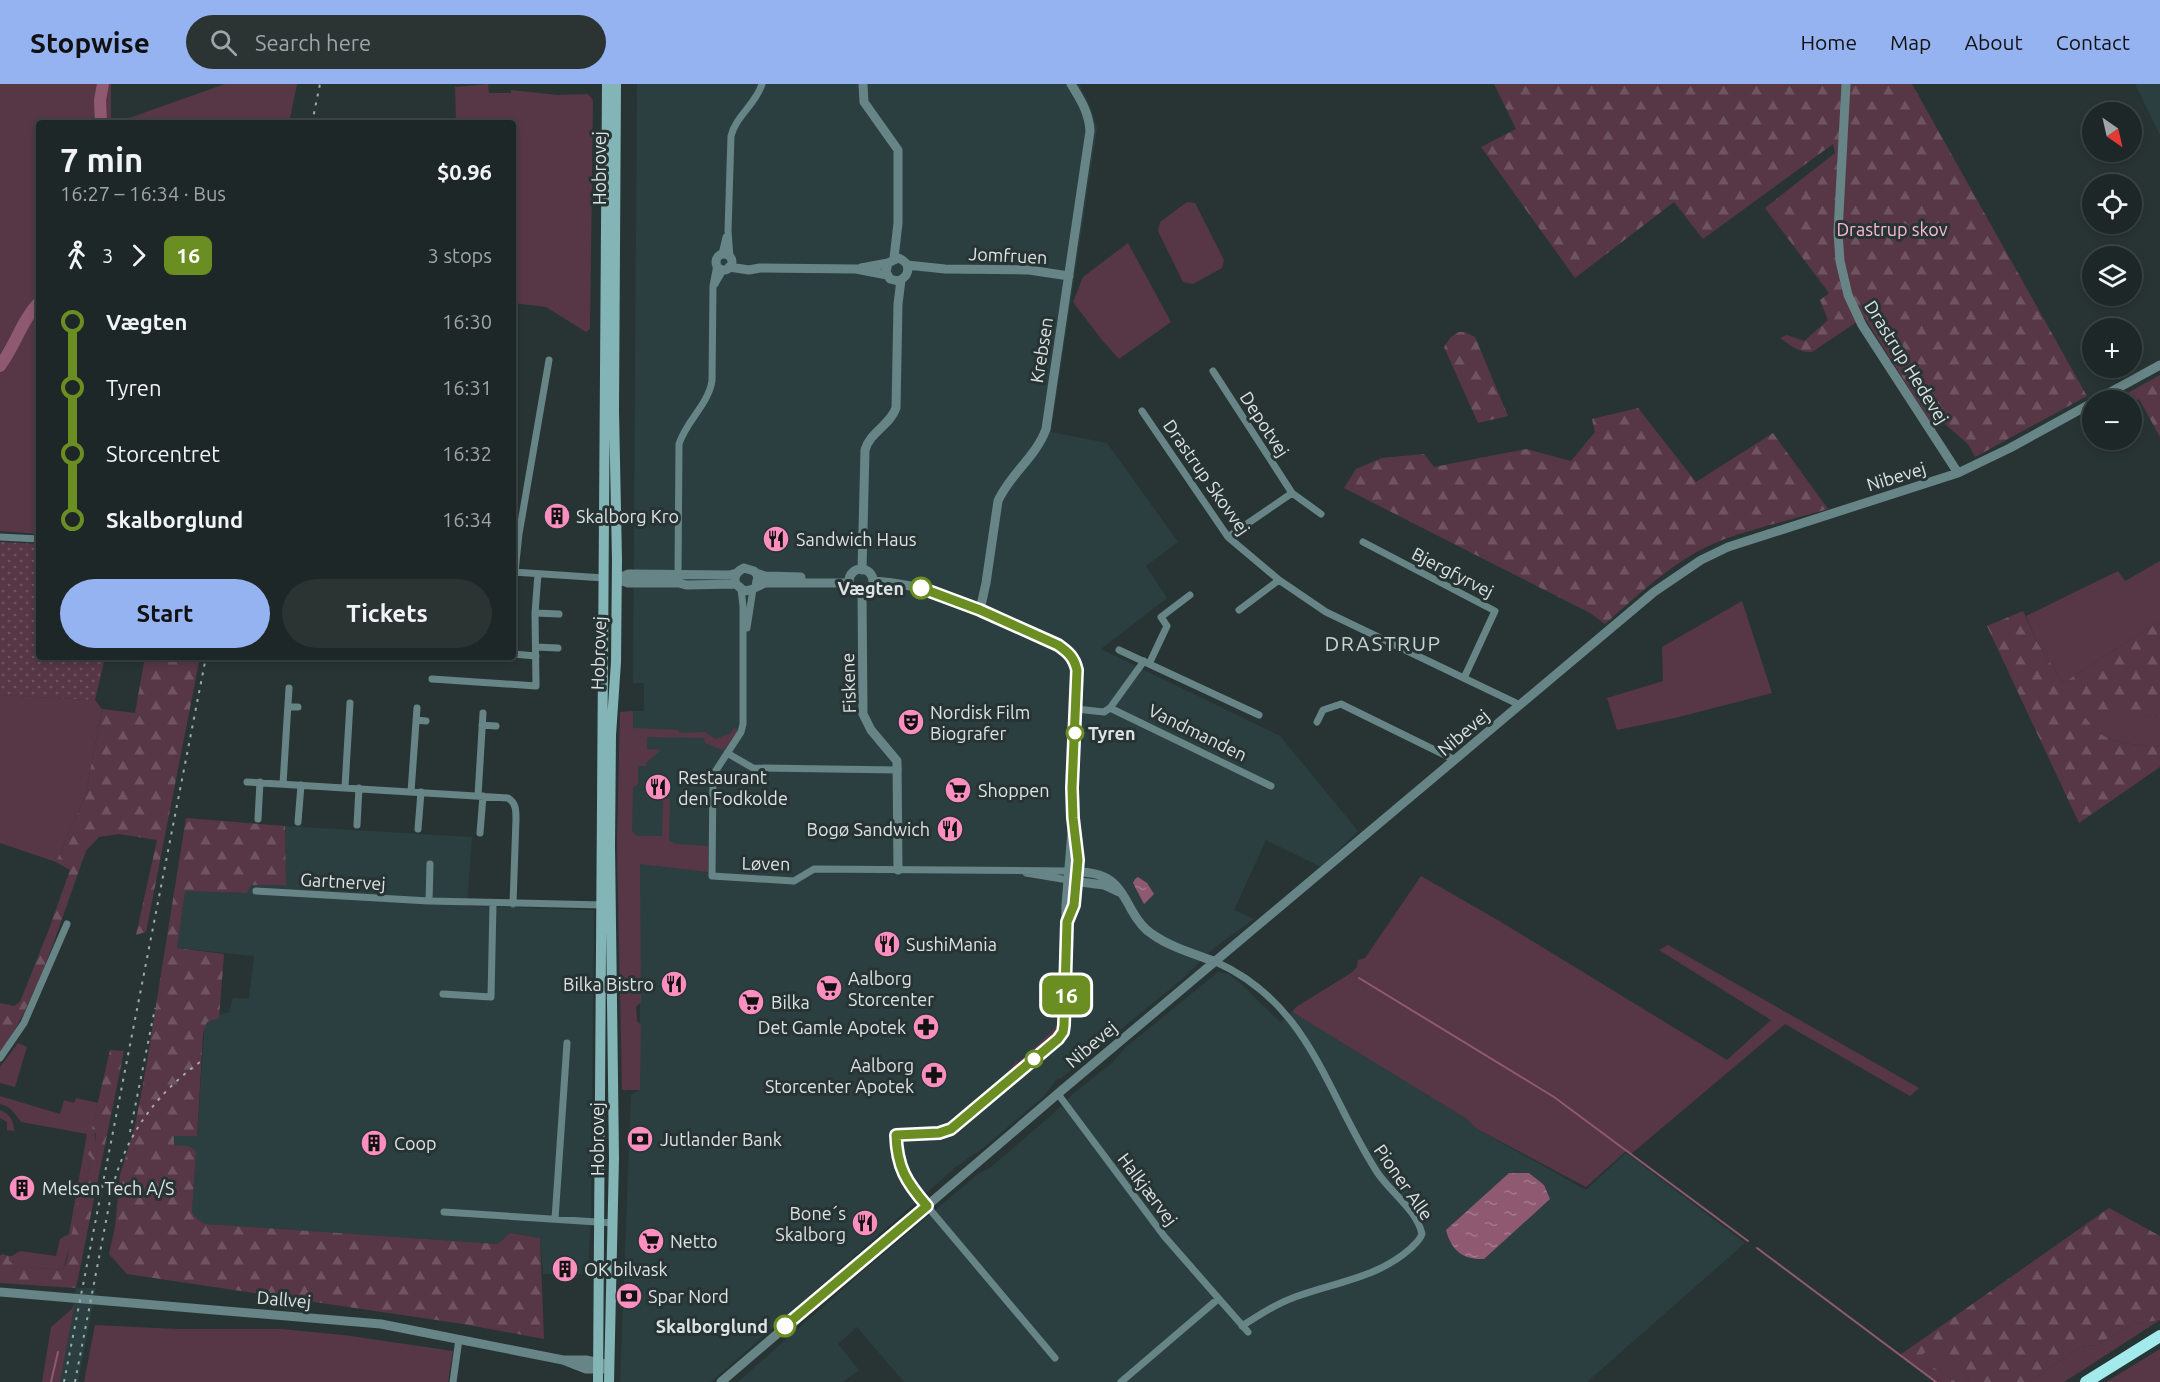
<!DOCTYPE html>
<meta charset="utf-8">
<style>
:root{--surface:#1e2727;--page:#2b3333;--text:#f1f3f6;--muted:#a1a5a7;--line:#3c4444;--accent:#95b2f1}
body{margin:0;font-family:Ubuntu,sans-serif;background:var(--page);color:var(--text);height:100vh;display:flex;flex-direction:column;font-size:22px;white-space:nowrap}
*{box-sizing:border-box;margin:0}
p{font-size:20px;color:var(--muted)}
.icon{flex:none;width:33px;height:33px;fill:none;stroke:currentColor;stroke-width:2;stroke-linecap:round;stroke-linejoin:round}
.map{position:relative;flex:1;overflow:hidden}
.details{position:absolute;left:36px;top:36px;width:480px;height:540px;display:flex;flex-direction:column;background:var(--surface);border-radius:6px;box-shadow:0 3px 9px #0003,0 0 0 2px var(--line)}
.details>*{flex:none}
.badge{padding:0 12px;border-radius:9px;font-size:21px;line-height:39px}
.needle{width:39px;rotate:146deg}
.controls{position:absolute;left:2082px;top:18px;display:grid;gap:12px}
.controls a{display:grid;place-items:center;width:60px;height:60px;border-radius:50%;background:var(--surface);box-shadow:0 3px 9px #0003,0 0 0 2px var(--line);font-size:30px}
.map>.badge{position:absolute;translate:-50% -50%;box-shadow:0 0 0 3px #fff}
.legs{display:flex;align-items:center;gap:9px;height:66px;padding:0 24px;font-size:20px}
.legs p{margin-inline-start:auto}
.head{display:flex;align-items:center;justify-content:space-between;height:102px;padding:0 24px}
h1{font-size:33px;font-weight:600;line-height:45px}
.cta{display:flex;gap:12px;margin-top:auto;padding:12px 24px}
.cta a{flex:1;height:69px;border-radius:36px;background:var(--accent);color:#111;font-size:24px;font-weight:600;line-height:69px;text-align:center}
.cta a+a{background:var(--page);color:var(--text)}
ul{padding:0 24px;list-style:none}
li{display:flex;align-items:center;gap:21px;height:66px;font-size:22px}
li i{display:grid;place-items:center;width:9px;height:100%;margin:0 8px;background:currentColor}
li i::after{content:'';width:15px;height:15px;margin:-8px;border:4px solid;border-radius:50%;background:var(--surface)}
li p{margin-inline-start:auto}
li:first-child i{background:linear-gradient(#0000 50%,currentColor 0)}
li:last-child i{background:linear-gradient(currentColor 50%,#0000 0)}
header{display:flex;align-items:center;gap:36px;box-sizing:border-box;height:84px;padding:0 30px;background:var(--accent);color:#111}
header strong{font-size:28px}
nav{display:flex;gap:33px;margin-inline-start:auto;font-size:21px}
.search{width:420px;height:54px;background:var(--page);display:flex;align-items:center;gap:15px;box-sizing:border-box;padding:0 21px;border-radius:33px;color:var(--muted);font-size:22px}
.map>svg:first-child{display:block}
</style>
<header>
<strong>Stopwise</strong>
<div class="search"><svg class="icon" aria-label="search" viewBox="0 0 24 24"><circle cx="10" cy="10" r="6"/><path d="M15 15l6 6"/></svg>Search here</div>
<nav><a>Home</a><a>Map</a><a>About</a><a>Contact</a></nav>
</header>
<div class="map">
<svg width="2160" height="1298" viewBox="0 0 2160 1298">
<defs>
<pattern id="forest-firs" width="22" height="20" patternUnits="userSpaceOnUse" patternTransform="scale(1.5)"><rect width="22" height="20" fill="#573745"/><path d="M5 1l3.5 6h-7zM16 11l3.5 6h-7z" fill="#6f5460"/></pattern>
<pattern id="garden-dots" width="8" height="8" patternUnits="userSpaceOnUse" patternTransform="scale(1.5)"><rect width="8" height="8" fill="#573745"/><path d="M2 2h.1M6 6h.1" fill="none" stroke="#6f5460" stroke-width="1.8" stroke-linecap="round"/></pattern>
<pattern id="water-ripples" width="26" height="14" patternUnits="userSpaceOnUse" patternTransform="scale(1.5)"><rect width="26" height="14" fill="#8f5971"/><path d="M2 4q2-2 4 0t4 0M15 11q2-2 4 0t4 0" fill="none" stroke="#a3798c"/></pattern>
</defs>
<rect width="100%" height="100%" fill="#283434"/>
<path fill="#2b3f40" d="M637 0H1079L1090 22 1097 44 1051 348 1107 359 1178 458 1146 482 1167 514 1101 565 1280 652 1358 747 1321 783 1266 756 1234 826 1254 835 1215 863 1181 896 1060 995 1058 994 1043 1013 983 1064 957 1082 711 1298H620L631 1011 640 1006V780L630 751 633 627H644V599H633Z
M2135 0H2160V51Z
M285 742 472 753 467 822 594 826 591 1130 588 1190H543L540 1154 510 1149 498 1160 204 1140 198 1136 192 1128 196 1067 174 1061V1052H197L205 935 229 928 233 914 249 915 254 872 177 864 185 807 247 809 250 801H286Z
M1218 888 1229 890 1239 898 1280 938 1292 928 1467 1035 1477 1045 1586 1106 1626 1069 1745 1159 1587 1298H904L857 1243 838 1260 859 1286 843 1298H738L861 1189 978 1090 991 1083 1054 1029 1075 1008 1112 979 1125 964Z
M76 1204H96L78 1298H60Z"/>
<path fill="#573745" d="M0 0H111V39H39V450L0 447Z
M225 0H297L289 39H115Z
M488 0 489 9H511V6L558 11 588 10 593 16 590 245 586 248 546 223 513 219V39H441V37L456 36 455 3Z
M1187 118 1195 119 1224 176 1222 184 1193 200 1183 198 1158 147 1160 138Z
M1128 159 1171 238 1119 275 1102 256 1073 218 1083 193Z
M2160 477V537L2063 599 2037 558 2026 532 2118 487 2125 497Z
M1742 517 1772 609 1675 634 1617 646 1607 614 1663 597 1662 563Z
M0 611 95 616 102 625 85 713 56 778 0 759Z
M2078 624 2160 633V663C2116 658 2106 662 2078 624Z
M633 627V644L678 646 680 649 705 648 715 655 731 649 734 644 738 646 725 665 722 666 705 659 704 654 647 653V665L661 666 646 679V682H638V700L633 704 632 747 637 752H662L663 715H670L669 757 677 760 708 762V788L640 780 641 918 636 923 637 937 641 941 640 1006H622L617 763 620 628Z
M1421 792 1501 838 1727 976 1771 936 1659 866 1668 861 1919 1004 1910 1012 1785 940 1631 1070 1626 1067 1586 1103 1477 1045 1467 1035 1292 928 1296 923 1351 889 1357 883 1358 876 1365 874Z
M1057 904 1060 905C1060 916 1062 929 1059 939 1054 957 1030 971 1016 983L1010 984 1016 978 1014 976 1019 978 1054 945 1057 939Z
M18 959 27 963 15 1003 0 999V983Z
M0 1012 60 1030 64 1016 74 1019 76 1014 98 1019 92 1044C100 1056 91 1076 88 1089L84 1088 81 1094 88 1097 63 1186 27 1183 28 1179 9 1177V1172H12L20 1167 56 1172 60 1155 69 1150 87 1050 21 1038C14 1029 12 1023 0 1020Z
M0 1026C10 1030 14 1037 14 1047L7 1046V1038L0 1034Z
M74 1223 60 1298H42L51 1243Z
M2160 1236 2064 1298H2030L2080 1263 2096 1261 2133 1240Z
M95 1241 177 1245H280L344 1251 453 1267 448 1298H84Z
M1942 1257 1969 1298H1956L1917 1273Z
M2160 1265V1298H2106Z"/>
<path fill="url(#forest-firs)" d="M1494 0H1912L2087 312 1975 373 1968 360 1945 340 1935 345 1864 233 1812 268C1799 269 1790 261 1780 254L1787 251 1804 257 1828 236 1820 216 1829 209 1765 124 1835 69 1833 60 1703 155 1674 118 1575 194 1481 63 1516 45Z
M1459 248H1465L1475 253 1508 332 1478 339 1444 263 1451 253Z
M2160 291V353L2139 315 2132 319V316H2115Z
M1638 324 1696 398 1773 349 1828 425C1794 435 1759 443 1725 455 1680 471 1641 508 1605 540L1590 529 1344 404 1356 385 1382 374 1424 370 1434 383 1526 365 1571 377 1595 348 1592 335Z
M2023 527 2037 558 2063 599 2160 537V633L2079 625C2105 662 2117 658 2160 663V683L2079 739 1987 542Z
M145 573H200L146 848 136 851 157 756 119 750 99 753 86 767C61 834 41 910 0 969V919L14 922 20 918 49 845 70 786 56 778 85 713 102 625 135 629Z
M186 734 285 742 286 801H251L247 809 185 807 177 864 224 870 219 934 207 938 203 950 197 1052H174V1061L188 1062 196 1067 192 1128 198 1136 205 1140 498 1160 510 1149 540 1154 544 1255 463 1240 127 1190 109 1170 115 1143 120 1091 135 1042 146 984Z
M110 966 124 967 76 1204 0 1199V1172L2 1170 9 1172V1177L14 1178 21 1172H31V1177L28 1179V1183L63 1186 67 1176 79 1112 85 1110 88 1097 81 1094V1090L84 1088 88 1089 92 1074 85 1068 88 1066 87 1061H95L96 1050 93 1048 92 1044Z
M2109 1124 2160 1152V1236L2133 1240 2096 1261 2080 1263 2030 1298H1969L1942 1258 1918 1273 1956 1298H1936L1900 1271Z"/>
<path fill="url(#garden-dots)" d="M0 458 39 460V573H105L95 616 0 611Z"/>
<path fill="url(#water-ripples)" d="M1138 793 1147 799 1154 810 1144 820 1133 799 1135 795Z
M1509 1089H1529L1544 1101 1550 1115 1484 1175C1463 1176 1451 1166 1446 1146Z"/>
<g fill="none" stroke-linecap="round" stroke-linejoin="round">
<path stroke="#8f5971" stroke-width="2" d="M1359 894 1554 1013 1748 1157
M1757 1164 1936 1298
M51 1298 58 1268"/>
<path stroke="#8f5971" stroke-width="12" d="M101 39 100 16 103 0
M0 282C15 262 22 236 39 218"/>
<path stroke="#678586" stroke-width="7" d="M722 170 726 153
M730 173 728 147 731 52C736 32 756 20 762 0
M715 200 723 186
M1213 287 1292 409 1321 430
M1142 327 1228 453 1279 496 1326 528 1520 621
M0 453 39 455
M1228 453 1292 409
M1363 458 1495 527 1464 594
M513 488 604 494
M515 488 519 450 549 276
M678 490 679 360C686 337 708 321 712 297L713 202 717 181
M741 505 743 522V640L741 648 713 691 712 792 794 797 814 785 1068 787
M1239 526 1279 496
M535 529 559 530
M747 544 753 505
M536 563 558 564
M1119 566 1259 631
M513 570 536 572
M1149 580 1167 542 1161 533 1190 511
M432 595 536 602 535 529 538 490
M288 623H298
M1110 624 1271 702
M1076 625 1104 628 1110 624 1144 577
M416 636 426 637
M1317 638 1323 626 1341 620 1455 676
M482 641 496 642
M727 669 753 684 898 686
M247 698 508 714C516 719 516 726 516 735L513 820
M283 700 289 604
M345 703 350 619
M411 708 417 624
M478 712 483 629
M258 735 260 698
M298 738 301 701
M357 741 359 704
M418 745 421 708
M480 749 483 712
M1026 789 1068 796
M256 807 429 817 603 821
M429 817 430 780
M1216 878C1310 920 1326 1009 1377 1088 1390 1108 1417 1126 1422 1150 1420 1156 1416 1159 1411 1164 1378 1194 1335 1198 1295 1213 1276 1220 1259 1231 1242 1242
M443 910 491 913 493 820
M0 974 24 939 67 840
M1058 1010 1164 1152 1248 1248
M927 1122 1055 1274
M444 1128 613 1139
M555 1135 567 959
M453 1298 459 1255
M1121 1298 1218 1215"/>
<path stroke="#678586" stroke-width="9" d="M863 0 864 18 898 66V139L894 174
M1846 0 1838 148 1840 177 1848 211 1862 241 1958 389
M716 178a8 8 0 1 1 16 0a8 8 0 1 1-16 0Z
M907 181 945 185 1029 186 1069 192
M729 183 749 186 760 184 856 185 887 191
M861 184 888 179 898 174C911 178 911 192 898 197L890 195 886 188 888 179
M2096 316 2160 281
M849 497a12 12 0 1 1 24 0a12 12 0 1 1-24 0Z
M862 486 865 366C870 348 890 341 896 324L898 220 901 196
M756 489 765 492 801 493
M617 495 628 490 729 491 737 489
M617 495 628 499H679L686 501 736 500
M873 497C938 500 999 535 1057 561 1068 568 1074 573 1078 586L1073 734 1066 821 1064 941 1063 948 1058 955 951 1045 939 1049 896 1051C897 1083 906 1098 927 1122
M756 502 758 492 754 487 744 484C737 487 733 493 736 500L744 507 750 506 765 499H844L850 501
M862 509 863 630 871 646 897 677 898 786
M980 526 986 499 998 417C1010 390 1036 373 1046 345L1090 47C1089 28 1080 15 1071 0
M1068 787C1105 789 1114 792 1131 825 1136 834 1142 844 1152 850 1170 863 1195 870 1216 878
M1072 797 1104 801 1119 808
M1069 835C1079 808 1079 775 1075 748
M0 1208 381 1240 563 1276 586 1285H603
M563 1276H586L605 1280
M721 1298 1061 1007 1654 508 1701 476 1728 463 1958 389 2010 364 2092 319"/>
<path stroke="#83b4b6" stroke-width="10" d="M598 1298 607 0
M609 1298 614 1074 610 762 611 651 616 578 617 476 614 327 616 0"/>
<path stroke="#a2eaec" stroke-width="12" d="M2086 1298 2160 1252"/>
<path stroke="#a0a9a9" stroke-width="2" stroke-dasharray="3 6" stroke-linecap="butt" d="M312 39 320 0
M130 1048 155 924
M64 1298 206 573
M75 1298 112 1106C125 1052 156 1010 200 978"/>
</g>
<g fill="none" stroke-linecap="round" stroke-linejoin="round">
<defs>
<path id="line-1" d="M785 1242 927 1122C906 1098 897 1083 896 1051L939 1049 951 1045 1058 955 1063 948 1064 941 1067 838 1074 821 1078 776 1073 734 1072 704 1077 586C1074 573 1068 568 1058 561L980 526 921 504"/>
</defs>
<use href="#line-1" stroke="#fff" stroke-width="14"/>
<use href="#line-1" stroke="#6b8e23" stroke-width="9"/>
</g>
<defs>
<symbol id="building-disc" viewBox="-11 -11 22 22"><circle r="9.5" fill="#fd8ec0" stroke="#283434"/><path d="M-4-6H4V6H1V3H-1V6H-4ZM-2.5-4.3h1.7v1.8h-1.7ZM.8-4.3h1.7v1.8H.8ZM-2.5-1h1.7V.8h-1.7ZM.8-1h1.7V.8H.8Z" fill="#111"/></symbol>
<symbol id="restaurant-disc" viewBox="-11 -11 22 22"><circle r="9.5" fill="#fd8ec0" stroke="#283434"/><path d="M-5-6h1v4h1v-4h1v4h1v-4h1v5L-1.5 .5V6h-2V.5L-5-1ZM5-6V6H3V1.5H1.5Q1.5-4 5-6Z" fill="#111"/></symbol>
<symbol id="theatre-disc" viewBox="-11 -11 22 22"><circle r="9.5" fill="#fd8ec0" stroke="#283434"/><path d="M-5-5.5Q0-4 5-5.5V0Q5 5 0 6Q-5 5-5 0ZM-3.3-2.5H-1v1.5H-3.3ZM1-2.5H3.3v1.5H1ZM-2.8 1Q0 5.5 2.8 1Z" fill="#111"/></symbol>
<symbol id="supermarket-disc" viewBox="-11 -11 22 22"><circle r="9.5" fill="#fd8ec0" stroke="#283434"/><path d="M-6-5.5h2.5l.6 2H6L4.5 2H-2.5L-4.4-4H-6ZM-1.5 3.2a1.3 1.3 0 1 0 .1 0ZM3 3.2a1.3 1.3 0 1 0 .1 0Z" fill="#111"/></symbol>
<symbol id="pharmacy-disc" viewBox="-11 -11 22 22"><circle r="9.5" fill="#fd8ec0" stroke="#283434"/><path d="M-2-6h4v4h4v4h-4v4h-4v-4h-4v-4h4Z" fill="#111"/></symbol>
<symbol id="bank-disc" viewBox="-11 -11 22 22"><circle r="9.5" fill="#fd8ec0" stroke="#283434"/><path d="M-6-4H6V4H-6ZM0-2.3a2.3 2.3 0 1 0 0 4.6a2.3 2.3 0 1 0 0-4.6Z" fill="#111"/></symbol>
</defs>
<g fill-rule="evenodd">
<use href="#building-disc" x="542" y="417" width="30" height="30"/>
<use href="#restaurant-disc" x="761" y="440" width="30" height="30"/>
<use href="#theatre-disc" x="896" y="623" width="30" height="30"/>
<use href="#restaurant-disc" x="643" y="688" width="30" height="30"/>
<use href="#supermarket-disc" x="943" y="691" width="30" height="30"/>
<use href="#restaurant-disc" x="935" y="730" width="30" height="30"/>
<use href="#restaurant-disc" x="872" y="845" width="30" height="30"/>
<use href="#restaurant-disc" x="659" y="885" width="30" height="30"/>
<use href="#supermarket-disc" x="814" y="889" width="30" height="30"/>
<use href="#supermarket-disc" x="736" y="903" width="30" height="30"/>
<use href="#pharmacy-disc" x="911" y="928" width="30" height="30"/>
<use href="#pharmacy-disc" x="919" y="976" width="30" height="30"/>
<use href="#bank-disc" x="625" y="1040" width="30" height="30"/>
<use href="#building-disc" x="359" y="1044" width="30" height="30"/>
<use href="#building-disc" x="7" y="1089" width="30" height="30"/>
<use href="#restaurant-disc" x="850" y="1124" width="30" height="30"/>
<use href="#supermarket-disc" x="636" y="1142" width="30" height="30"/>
<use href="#building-disc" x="550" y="1170" width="30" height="30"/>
<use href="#bank-disc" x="614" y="1197" width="30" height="30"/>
</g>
<g fill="#fff" stroke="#6b8e23" stroke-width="3">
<circle cx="921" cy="504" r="10"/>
<circle cx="1075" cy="649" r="8"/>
<circle cx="1034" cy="975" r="8"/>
<circle cx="785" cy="1242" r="10"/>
</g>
<g text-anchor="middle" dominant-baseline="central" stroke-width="6" stroke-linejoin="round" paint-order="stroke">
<g font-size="18" fill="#dce3e4" stroke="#283434">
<text transform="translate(599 84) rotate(-90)">Hobrovej</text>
<text transform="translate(1008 171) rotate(3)">Jomfruen</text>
<text transform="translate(1041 266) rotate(-81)">Krebsen</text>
<text transform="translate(1907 278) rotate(58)">Drastrup Hedevej</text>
<text transform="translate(1265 340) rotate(57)">Depotvej</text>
<text transform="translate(1896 392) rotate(-17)">Nibevej</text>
<text transform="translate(1207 393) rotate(55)">Drastrup Skovvej</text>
<text transform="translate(1453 488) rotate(27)">Bjergfyrvej</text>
<text transform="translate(598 569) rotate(-88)">Hobrovej</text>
<text transform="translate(848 599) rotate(-92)">Fiskene</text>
<text transform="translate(1198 648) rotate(26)">Vandmanden</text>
<text transform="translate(1463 648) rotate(-40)">Nibevej</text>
<text transform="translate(766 779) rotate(1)">Løven</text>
<text transform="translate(343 797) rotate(3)">Gartnervej</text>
<text transform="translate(1091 960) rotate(-40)">Nibevej</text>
<text transform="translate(597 1055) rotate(-90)">Hobrovej</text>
<text transform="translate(1404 1098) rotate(55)">Pioner Alle</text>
<text transform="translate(1148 1105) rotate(53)">Halkjærvej</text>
<text transform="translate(284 1215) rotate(5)">Dallvej</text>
</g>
<g font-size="18" fill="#fdb9d5" stroke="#283434">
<text x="1892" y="145">Drastrup skov</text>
</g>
<g font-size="18" fill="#dce3e4" stroke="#283434" text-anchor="start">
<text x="576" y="432">Skalborg Kro</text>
<text x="796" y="455">Sandwich Haus</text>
<text x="930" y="628">Nordisk Film<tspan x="930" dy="21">Biografer</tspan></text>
<text x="678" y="693">Restaurant<tspan x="678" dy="21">den Fodkolde</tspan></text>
<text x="978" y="706">Shoppen</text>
<text x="930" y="745" text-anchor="end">Bogø Sandwich</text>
<text x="906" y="860">SushiMania</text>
<text x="848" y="894">Aalborg<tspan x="848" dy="21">Storcenter</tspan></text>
<text x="654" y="900" text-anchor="end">Bilka Bistro</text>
<text x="771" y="918">Bilka</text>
<text x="906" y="943" text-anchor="end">Det Gamle Apotek</text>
<text x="914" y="981" text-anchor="end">Aalborg<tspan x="914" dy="21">Storcenter Apotek</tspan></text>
<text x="660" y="1055">Jutlander Bank</text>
<text x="394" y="1059">Coop</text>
<text x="42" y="1104">Melsen Tech A/S</text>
<text x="846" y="1129" text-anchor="end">Bone´s<tspan x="846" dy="21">Skalborg</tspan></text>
<text x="670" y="1157">Netto</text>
<text x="584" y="1185">OK bilvask</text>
<text x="648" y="1212">Spar Nord</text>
</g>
<g font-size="18" font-weight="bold" fill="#dce3e4" stroke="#283434" text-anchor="end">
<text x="904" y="504">Vægten</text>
<text x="1088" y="649" text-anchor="start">Tyren</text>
<text x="768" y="1242">Skalborglund</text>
</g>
<g font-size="21" letter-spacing="1.5" fill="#c5d3d4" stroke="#283434">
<text x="1383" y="559">DRASTRUP</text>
</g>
</g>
</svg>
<div class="controls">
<a><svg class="needle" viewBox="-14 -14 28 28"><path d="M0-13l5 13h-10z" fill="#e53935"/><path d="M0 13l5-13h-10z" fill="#a1a5a7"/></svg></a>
<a><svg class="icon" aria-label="locate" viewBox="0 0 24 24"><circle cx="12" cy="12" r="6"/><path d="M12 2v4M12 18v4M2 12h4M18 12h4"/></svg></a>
<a><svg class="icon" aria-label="layers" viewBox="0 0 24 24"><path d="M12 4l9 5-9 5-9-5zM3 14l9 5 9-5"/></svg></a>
<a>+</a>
<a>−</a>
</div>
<b class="badge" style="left:1066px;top:911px;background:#6b8e23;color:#fff">16</b>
<section class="details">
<div class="head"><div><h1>7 min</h1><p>16:27 – 16:34 · Bus</p></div><b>$0.96</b></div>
<div class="legs"><svg class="icon" aria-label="walk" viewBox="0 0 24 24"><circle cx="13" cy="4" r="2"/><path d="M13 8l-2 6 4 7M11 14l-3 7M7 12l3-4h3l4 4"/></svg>3<svg class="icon" aria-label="forward" viewBox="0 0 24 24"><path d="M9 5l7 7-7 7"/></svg><b class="badge" style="background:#6b8e23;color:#fff">16</b><p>3 stops</p></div>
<ul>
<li><i style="color:#6b8e23"></i><b>Vægten</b><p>16:30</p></li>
<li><i style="color:#6b8e23"></i><span>Tyren</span><p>16:31</p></li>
<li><i style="color:#6b8e23"></i><span>Storcentret</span><p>16:32</p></li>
<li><i style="color:#6b8e23"></i><b>Skalborglund</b><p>16:34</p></li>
</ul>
<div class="cta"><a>Start</a><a>Tickets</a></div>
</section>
</div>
